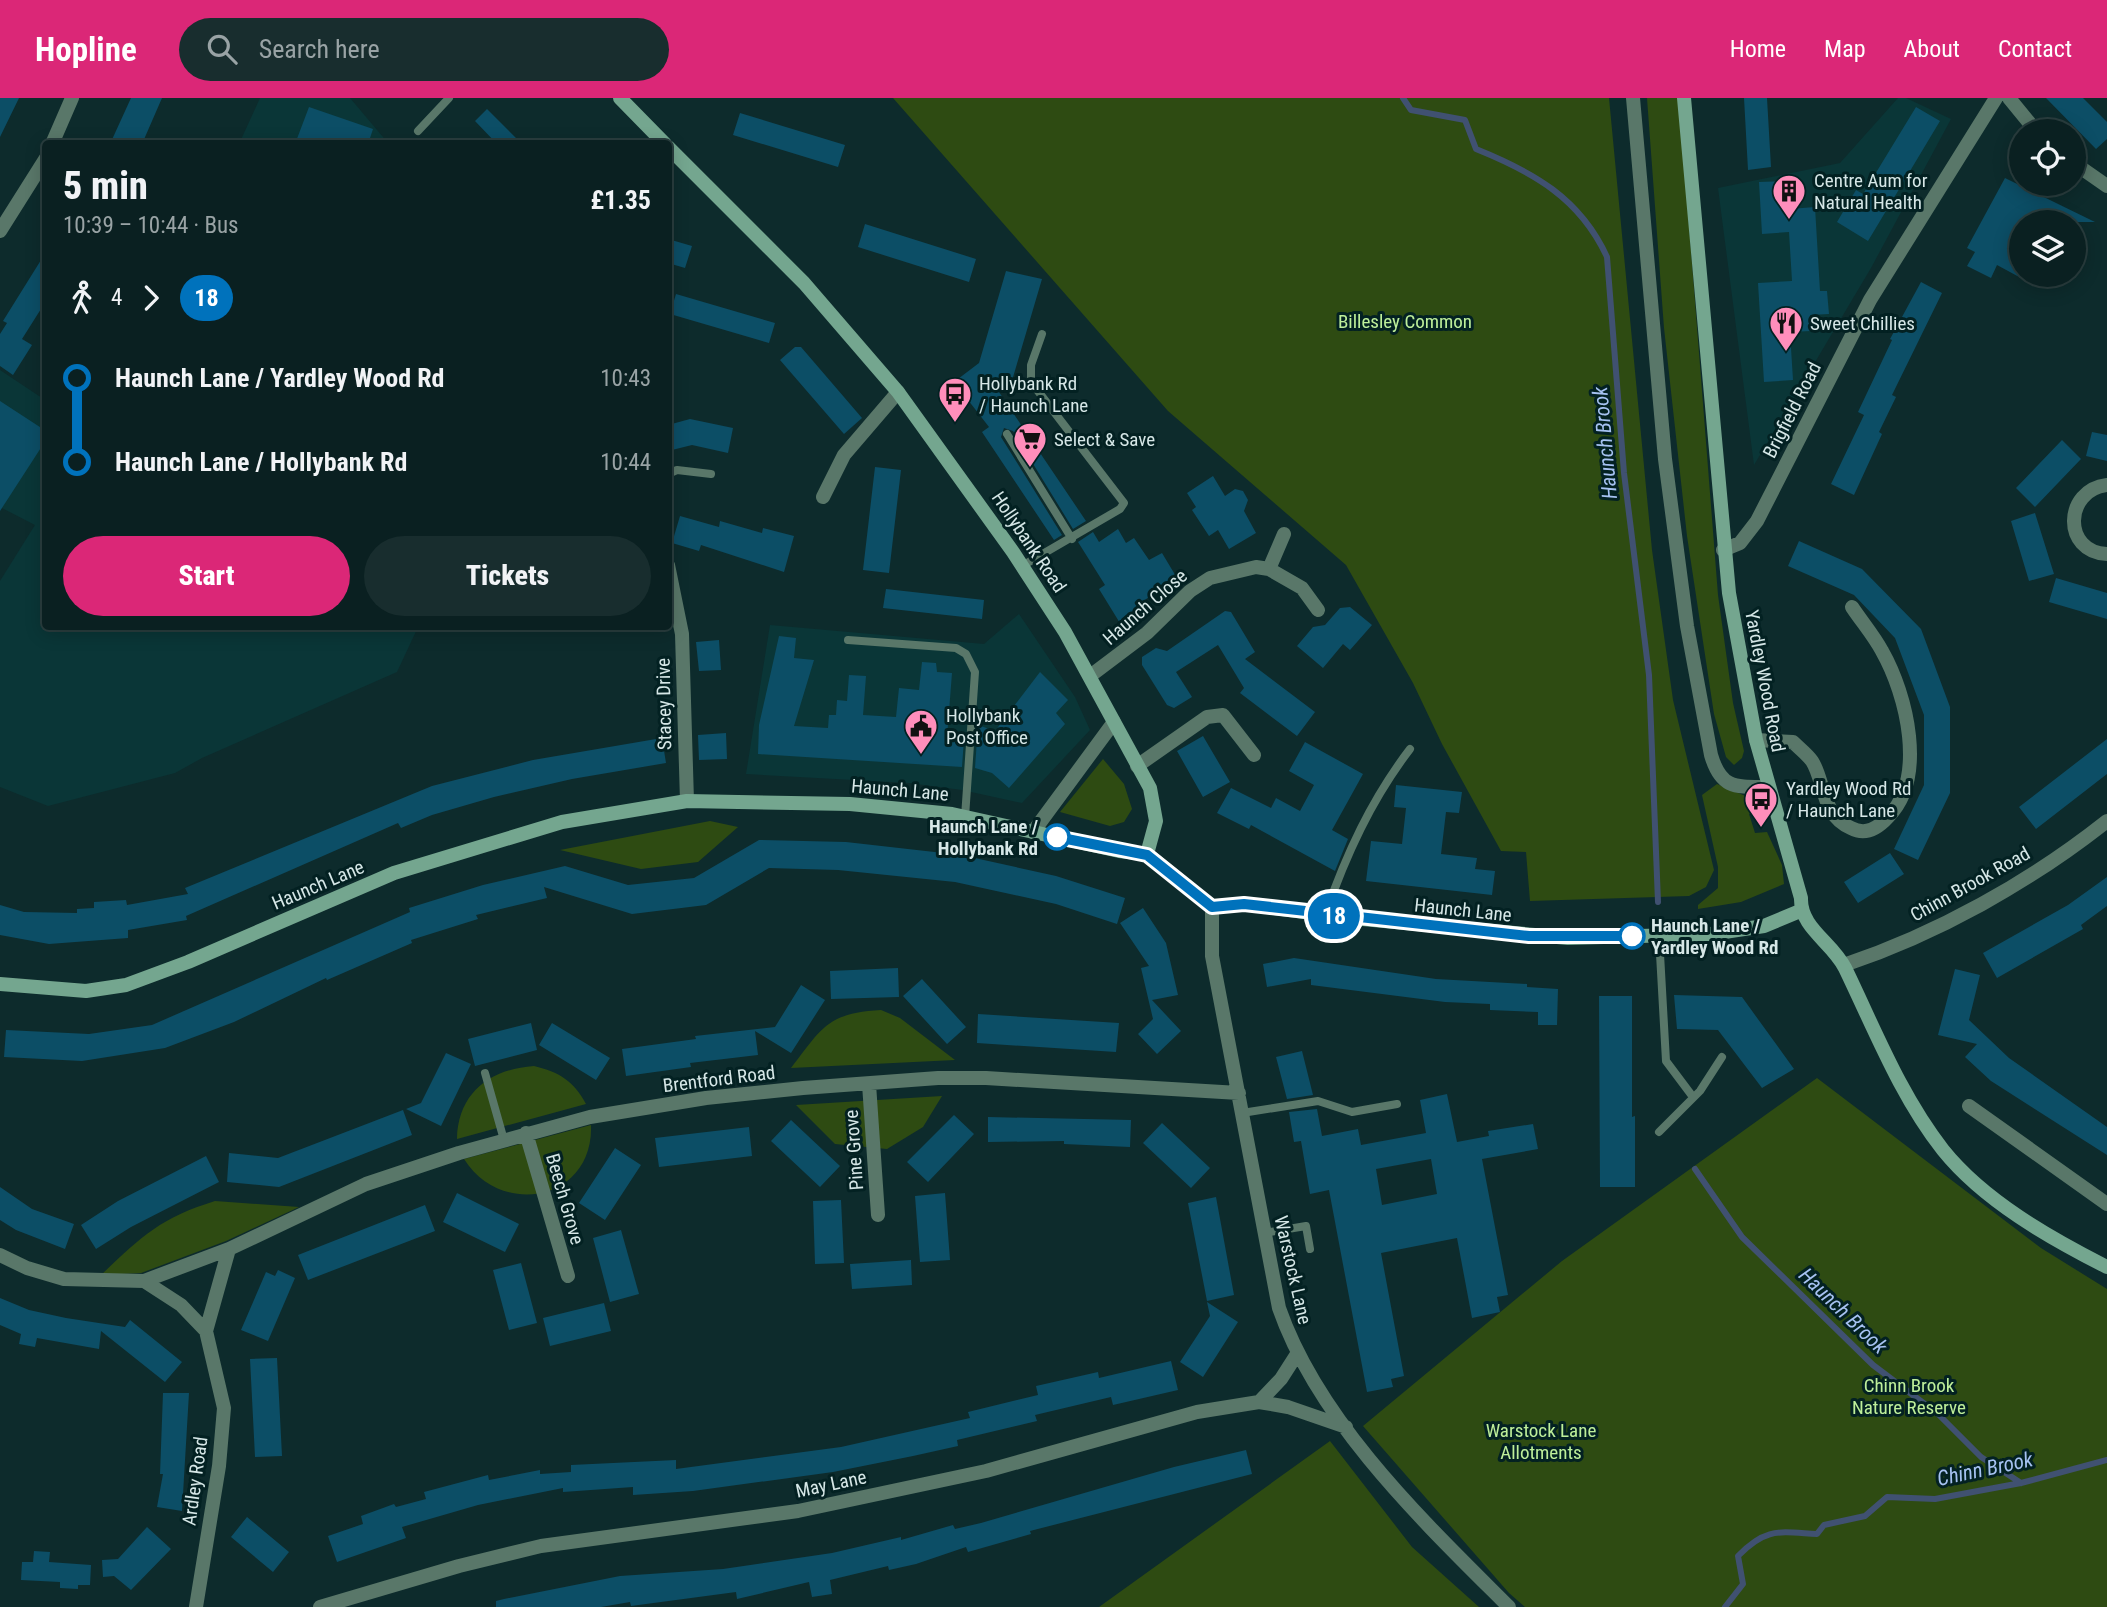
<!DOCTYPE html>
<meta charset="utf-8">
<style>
:root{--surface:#0a2021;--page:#182d2e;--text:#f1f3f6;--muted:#99a3a5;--line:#2a3e3f;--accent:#db2777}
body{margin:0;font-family:"Roboto Condensed",sans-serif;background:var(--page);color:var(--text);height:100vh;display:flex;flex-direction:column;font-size:26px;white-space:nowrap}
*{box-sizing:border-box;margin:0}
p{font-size:23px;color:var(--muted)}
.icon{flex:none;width:38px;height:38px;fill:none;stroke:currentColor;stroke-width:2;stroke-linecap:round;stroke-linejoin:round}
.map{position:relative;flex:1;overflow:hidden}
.panel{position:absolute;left:42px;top:42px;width:630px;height:490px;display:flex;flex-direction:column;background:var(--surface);border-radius:7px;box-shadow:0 4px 18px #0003,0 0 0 2px var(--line)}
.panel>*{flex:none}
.badge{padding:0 14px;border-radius:23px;font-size:24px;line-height:46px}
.tools{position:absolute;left:2009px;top:21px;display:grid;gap:14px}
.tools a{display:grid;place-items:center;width:77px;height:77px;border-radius:50%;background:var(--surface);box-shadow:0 4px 18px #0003,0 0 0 2px var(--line);font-size:35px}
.map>.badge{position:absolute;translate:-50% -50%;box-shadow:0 0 0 4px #fff}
.legs{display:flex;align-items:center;gap:10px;height:77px;padding:0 21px;font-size:23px}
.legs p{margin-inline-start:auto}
.summary{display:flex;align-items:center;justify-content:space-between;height:119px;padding:0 21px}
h1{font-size:38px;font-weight:800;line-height:52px}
.button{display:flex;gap:14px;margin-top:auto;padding:14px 21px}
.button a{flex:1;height:80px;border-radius:42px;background:var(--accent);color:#fff;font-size:28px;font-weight:800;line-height:80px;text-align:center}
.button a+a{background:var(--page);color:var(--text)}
ul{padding:0 21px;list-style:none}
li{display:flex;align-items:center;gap:24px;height:84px;font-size:26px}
li i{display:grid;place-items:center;width:10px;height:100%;margin:0 9px;background:currentColor}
li i::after{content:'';width:18px;height:18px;margin:-9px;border:5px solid;border-radius:50%;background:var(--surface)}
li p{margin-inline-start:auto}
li:first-child i{background:linear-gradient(#0000 50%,currentColor 0)}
li:last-child i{background:linear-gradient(currentColor 50%,#0000 0)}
header{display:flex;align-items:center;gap:42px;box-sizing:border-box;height:98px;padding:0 35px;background:var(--accent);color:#fff}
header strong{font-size:33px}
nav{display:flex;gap:38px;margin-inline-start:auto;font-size:24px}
.search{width:490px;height:63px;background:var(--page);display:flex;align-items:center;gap:18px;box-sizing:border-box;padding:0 24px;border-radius:38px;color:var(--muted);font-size:26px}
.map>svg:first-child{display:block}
</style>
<header>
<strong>Hopline</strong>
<div class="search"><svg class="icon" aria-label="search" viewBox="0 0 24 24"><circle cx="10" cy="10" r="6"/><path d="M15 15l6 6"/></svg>Search here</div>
<nav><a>Home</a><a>Map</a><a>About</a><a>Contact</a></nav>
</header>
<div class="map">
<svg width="2107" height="1509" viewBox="0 0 2107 1509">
<rect width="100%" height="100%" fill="#0d2b2c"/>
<path fill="#0a3637" d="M260 0H350L388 45 239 46Z
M1898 0H1906L1951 21 1871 170 1754 367 1718 90 1840 65Z
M0 272 45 302 46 528 418 529 397 574 202 660 175 675 48 708 0 689V483L35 427 0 409Z
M1019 516 1075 599 1090 632 1022 705 962 692 909 685 746 676 770 527 984 546Z"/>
<path fill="#2e4b12" d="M893 0H1609L1652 452 1673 602 1714 772 1706 789 1689 798 1530 803 1526 754 1501 753 1442 646 1413 585 1346 467 1168 313Z
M1647 0H1679L1718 497 1733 605 1744 653 1742 660 1734 667 1726 659 1714 616 1687 438 1664 230Z
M1103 661 1124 686 1132 711 1124 724 1110 728 1060 714Z
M1717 686 1755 702 1758 710 1749 716 1755 735 1767 734 1782 767 1784 786 1741 804 1698 811V807L1718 790V769L1702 697Z
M710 723 738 729 698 764 641 771 560 752Z
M881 912 900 920 955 962 791 970C822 930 827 915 881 912Z
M534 968C559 974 574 983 586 1006L457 1041C458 995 490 971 534 968Z
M1817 980 2041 1150 2107 1191V1509H1525L1509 1495 1363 1328 1562 1163Z
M942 998 923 1029 887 1051 835 1046 796 1007Z
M591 1027C594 1102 502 1121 464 1061Z
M215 1103 299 1109 226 1143 141 1175 101 1177C141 1139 160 1120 215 1103Z
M1330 1343 1412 1449 1479 1509H1099Z"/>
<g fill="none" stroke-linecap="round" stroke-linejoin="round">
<path stroke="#405171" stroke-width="6" d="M1403 0 1411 12 1465 22 1476 51C1533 74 1580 100 1607 159L1624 375 1649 577 1658 804
M1695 1071 1742 1139 1873 1267 1938 1316 1981 1359 2021 1385
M1725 1509 1743 1486 1738 1458C1766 1429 1779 1434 1817 1436L1824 1427 1865 1418 1887 1399 1935 1401 2021 1385 2107 1362"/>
</g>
<path fill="#0c4e66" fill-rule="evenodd" d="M0 0H19L0 39Z
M131 0H162L142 46H110Z
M1744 0H1767L1771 69 1748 72Z
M2046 0H2083L2107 24V41L2096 51Z
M309 9 373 31 368 46H295Z
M1916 9 1940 23 1868 143 1837 124 1856 92 1863 96Z
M487 11 522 46H497L475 23Z
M740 15 845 47 838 69 733 37Z
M2005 80 2095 124H2021L2012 150 2021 155V180L1997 167 1991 180 1967 168 1975 154 1967 150Z
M1789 83 1790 111 1815 109 1820 193H1827L1829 216 1810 217 1811 233 1790 234 1793 282 1764 284 1758 185 1792 183 1789 134 1762 136 1759 84Z
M865 126 976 161 969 184 858 149Z
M668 141 692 148 685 170 668 165Z
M46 154V203L22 241 32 247 13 277 0 268V236L7 225 3 223Z
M1006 173 1042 181 1011 286 999 294 1086 423 1073 431 1013 333 1004 330 1001 339 1062 437 1054 442 982 334 989 329 954 284 979 265Z
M1921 184 1942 195 1892 297 1896 299 1879 334 1882 336 1854 397 1831 386 1864 317 1858 314 1892 242 1890 241Z
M676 196 775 225 769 245 670 216Z
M795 249H801L862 320 844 336 780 262Z
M0 303 46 333V342L0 413Z
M690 321 733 330 728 355 692 347 672 352 668 347V327Z
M2092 334 2107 337V363L2086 358Z
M2062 342 2081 361 2035 409 2016 390Z
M875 369 901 372 889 475 863 472Z
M1213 378 1225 398 1235 391 1243 393 1248 402 1244 413 1256 435 1229 451 1218 432 1209 438 1192 412 1196 409 1187 395Z
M2035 415 2054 476 2029 483 2011 423Z
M680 418 719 429 720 423 762 435 763 430 794 438 784 474 701 447 699 453 672 445Z
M1118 431 1126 445 1134 440 1149 462 1162 455 1177 480 1136 508 1142 517 1140 525 1130 532 1123 530 1099 491 1105 487 1078 444 1093 434 1099 444Z
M1799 443 1862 471 1921 531 1950 609V695L1918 762 1894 751 1924 687V617L1895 540 1854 497 1788 468Z
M2056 480 2107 495V521L2049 504Z
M886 491 984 502 982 521 883 510Z
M1350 509 1372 527 1350 552 1343 546 1323 570 1297 548 1313 529 1325 527 1340 510Z
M1225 513 1231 514 1255 554 1245 561 1315 614 1297 638 1240 595 1244 590 1218 547 1176 574 1192 599 1174 610 1167 607 1142 567V559L1156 550 1167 553Z
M779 538 796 540 794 560 814 562 794 628 828 630 829 617H836L837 602 847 603 849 577 866 578 863 617 896 619 899 590 919 592 922 564 936 565 937 574 952 575 947 639 964 641 962 669 758 656 759 627Z
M719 542 721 572 699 573 696 544Z
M1040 574 1068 602 1056 615 1065 626 1009 690 992 675 975 670 978 627 995 633Z
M726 635 727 661 699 662 698 637Z
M1203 638 1230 684 1203 699 1177 653Z
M662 640 666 665 572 681 494 699 432 717 401 730 398 725 186 818 187 822 128 832V840L49 846 0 837V807L24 814 77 815V811L94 810V804L126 802 127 807 188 796 185 790 432 688 533 662Z
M2107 641V676L2036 731 2019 709Z
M1305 644 1363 676 1332 732 1348 741 1335 773 1251 727 1249 731 1217 715 1231 690 1271 710 1276 700 1300 713 1314 687 1289 673Z
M1396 687 1462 694 1459 715 1446 714 1441 756 1477 760 1475 771 1495 773 1492 797 1366 783 1371 743 1402 746 1406 710 1394 709Z
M759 742 846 744 961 757 1056 778 1125 800 1117 826 1056 806 955 784 838 772 769 770 706 807 632 816 544 789 547 800 476 817 478 821 411 842 412 845 327 882 326 880 234 924 165 950 82 963 4 959 6 932 89 936 152 927 410 814 409 810 483 787 565 768 628 787 694 780Z
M1890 755 1904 776 1858 805 1844 784Z
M2107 779V808L2081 827 2083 831 1997 880 1983 855 2068 807Z
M1143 810 1166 845 1178 897 1152 902 1181 933 1157 956 1138 936 1153 921 1141 870 1149 868 1120 825Z
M1294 860 1436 881 1527 886V889L1558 891 1557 927H1538V914L1490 912V906L1445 904 1311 887V881L1267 889 1263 866Z
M898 870 899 899 831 901 830 873Z
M1955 871 1980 877 1969 922 2009 960 2107 1029V1057L1991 983 1965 959 1977 946 1938 937Z
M922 881 966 929 947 946 903 898Z
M801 887 825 902 791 955 755 933 758 957 690 965 691 969 626 978 622 951 696 941 695 938 775 929Z
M1674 897 1742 899 1794 971 1762 990 1718 932 1677 931Z
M1599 898H1632V1019L1635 1018V1089H1600Z
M978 916 1119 925 1116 954 977 945Z
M531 925 537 952 475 968 468 941Z
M552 925 610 960 596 982 539 947Z
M1302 953 1313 997 1287 1001 1276 959Z
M446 955 471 966 441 1028 406 1011 421 1005Z
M1447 996 1457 1044 1489 1038 1488 1033 1533 1026 1538 1051 1482 1061 1508 1197 1497 1199 1500 1214 1472 1220 1457 1140 1381 1155 1404 1278 1391 1281 1393 1289 1367 1294 1329 1092 1310 1096 1301 1043 1294 1044 1289 1014 1317 1011 1322 1038 1358 1031 1361 1047 1426 1035 1420 1002ZM1431 1061 1437 1096 1382 1107 1376 1071Z
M403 1012 412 1037 279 1089 227 1084 229 1055 278 1060Z
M954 1017 974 1036 928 1084 907 1064Z
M988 1019 1131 1022 1130 1049 1064 1046V1043L988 1044Z
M791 1022 840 1068 820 1089 771 1043Z
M1162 1025 1210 1070 1191 1090 1143 1045Z
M749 1029 752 1058 659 1069 655 1040Z
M615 1050 641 1067 605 1122 579 1105Z
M206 1058 219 1084 131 1129 96 1151 81 1127 118 1103Z
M0 1089 32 1111 74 1126 65 1151 16 1132 0 1122Z
M457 1095 519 1126 505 1154 443 1124Z
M945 1095 950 1162 920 1164 915 1098Z
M1216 1099 1234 1197 1207 1203 1188 1105Z
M841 1102 844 1165 815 1166 813 1103Z
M425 1107 435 1133 308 1182 298 1157Z
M621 1132 639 1196 610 1204 593 1140Z
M911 1162 912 1187 852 1191 850 1166Z
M521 1165 537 1225 509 1232 493 1172Z
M278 1172 295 1180 268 1243 241 1232 266 1174 275 1178Z
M0 1200 29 1212 66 1220 125 1229 130 1222 182 1264 165 1284 101 1233 99 1251 37 1240 35 1249 19 1246 21 1236 0 1227Z
M1207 1204 1238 1224 1203 1279 1180 1264 1210 1218Z
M604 1205 611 1233 550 1248 543 1220Z
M277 1260 282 1358 255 1359 250 1261Z
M1171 1263 1178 1292 1113 1307 1111 1299 1035 1317 1037 1323 957 1342 958 1348 913 1358 833 1374 693 1393 633 1397V1389L563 1394V1390L478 1407 402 1429 406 1440 337 1464 328 1438 363 1426 361 1418 394 1406 396 1409 426 1401 424 1394 488 1377 489 1382 540 1372V1376L571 1374V1367L676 1362V1371L841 1349 970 1320 968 1314 1038 1297 1036 1288 1098 1274 1099 1280Z
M163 1295H189L182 1413 157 1409 163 1376H160Z
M1246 1352 1252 1376 1030 1433 1031 1436 968 1454 966 1449 916 1466 889 1472 888 1468 830 1482 832 1496 812 1499 809 1484 737 1501 736 1494 631 1508 630 1504 601 1509H496V1503L504 1501 620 1478 723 1471 832 1455 901 1439V1442L953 1427 955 1431 981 1425 1174 1369Z
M247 1419 289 1454 273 1474 231 1439Z
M147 1429 171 1451 131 1492 114 1478 103 1479 102 1462 118 1461Z
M34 1453 50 1454 49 1464 91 1467 90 1487H78V1491L60 1490V1484L21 1482 22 1464H33Z"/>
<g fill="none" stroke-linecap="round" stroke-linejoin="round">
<path stroke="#597769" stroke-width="8" d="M418 33 449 0
M1007 336 1072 441
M668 376 677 372 711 376
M1022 468 1120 411 1124 405 1031 284V267L1042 236
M848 542 956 550 966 556 975 574 965 719
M1325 817C1346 757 1371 702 1410 651
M1659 838 1666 963 1693 999
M485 975 504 1042
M1242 1015 1318 1003 1352 1014 1397 1006
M1659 1034 1700 993 1722 959
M1264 1135 1306 1128 1310 1151"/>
<path stroke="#597769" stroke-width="14" d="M1633 0 1665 361 1687 528 1711 657C1721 691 1735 689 1768 689
M2009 0 2036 33
M52 46 72 0
M2074 65 2107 88
M0 133 46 60
M2107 387C2064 392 2062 454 2107 456
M823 399 844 357 898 294
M1723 452 1740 445 1757 423 1870 202 1996 0
M668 467 682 536 687 703
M1269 471 1284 436
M1090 578 1147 535 1190 493 1210 480 1256 469 1269 471 1302 490 1318 512
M1756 642 1793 644C1799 650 1807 656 1812 663 1825 683 1821 717 1851 730 1866 738 1878 730 1888 719 1927 680 1907 597 1882 553 1874 538 1862 524 1852 509
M1137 668 1207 619 1223 617 1254 657
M1033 734 1114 624
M1212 809V858L1279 1210C1319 1325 1425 1425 1509 1509
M1844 867C1937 836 2030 784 2107 723
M869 986 878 1117
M1969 1008 2107 1106
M526 1035 568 1178
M0 1157 27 1170 64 1181 144 1183 229 1151 366 1086 459 1055 590 1019 706 1000 803 990 938 980H986L1239 995
M144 1183 181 1207 206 1233
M1259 1304 1281 1281 1297 1256
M196 1509 219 1368 224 1310 206 1233 229 1151
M320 1509 459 1468 541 1448 798 1413 986 1373 1197 1314 1259 1304 1288 1309 1346 1329"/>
<path stroke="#74a68f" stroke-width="14" d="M620 0 665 46
M1684 0 1729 495 1756 642 1801 800C1800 830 1832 844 1845 870 1875 932 1900 997 1943 1052 1984 1103 2050 1140 2107 1169
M668 49 804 185 898 294 1013 454 1065 534 1150 690 1156 723 1147 756
M0 886 86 893 126 887 188 864 394 775 562 724 687 703 850 706 952 716 1119 753 1147 756 1212 809 1244 806 1341 819 1568 840 1711 836 1764 828 1800 813"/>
</g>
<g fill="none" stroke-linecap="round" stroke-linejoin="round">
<defs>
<path id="line-1" d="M1057 739 1147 757 1212 809 1244 806 1529 838H1632"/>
</defs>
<use href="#line-1" stroke="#fff" stroke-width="16"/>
<use href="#line-1" stroke="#0072bc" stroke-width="10"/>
</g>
<defs>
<symbol id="building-pin" viewBox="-11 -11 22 30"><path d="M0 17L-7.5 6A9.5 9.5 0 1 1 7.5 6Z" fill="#ff8ebb" stroke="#032122"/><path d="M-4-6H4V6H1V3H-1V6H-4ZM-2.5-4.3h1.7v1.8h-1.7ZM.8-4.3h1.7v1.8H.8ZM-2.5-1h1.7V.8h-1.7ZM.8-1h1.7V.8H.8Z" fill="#111"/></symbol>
<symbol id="restaurant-pin" viewBox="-11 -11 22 30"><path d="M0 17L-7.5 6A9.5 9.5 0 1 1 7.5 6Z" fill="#ff8ebb" stroke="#032122"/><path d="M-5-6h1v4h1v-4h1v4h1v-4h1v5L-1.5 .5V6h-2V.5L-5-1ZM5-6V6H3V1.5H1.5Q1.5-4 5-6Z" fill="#111"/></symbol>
<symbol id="bus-pin" viewBox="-11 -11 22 30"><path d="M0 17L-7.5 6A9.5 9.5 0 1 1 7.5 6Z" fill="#ff8ebb" stroke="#032122"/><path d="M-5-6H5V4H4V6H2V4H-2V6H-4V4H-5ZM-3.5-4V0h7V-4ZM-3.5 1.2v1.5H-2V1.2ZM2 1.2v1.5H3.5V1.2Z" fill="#111"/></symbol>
<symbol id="supermarket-pin" viewBox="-11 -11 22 30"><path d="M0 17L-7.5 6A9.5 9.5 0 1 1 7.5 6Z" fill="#ff8ebb" stroke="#032122"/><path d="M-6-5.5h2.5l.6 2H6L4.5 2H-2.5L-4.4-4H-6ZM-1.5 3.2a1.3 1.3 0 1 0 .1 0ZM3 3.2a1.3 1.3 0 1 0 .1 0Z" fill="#111"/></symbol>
<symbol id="civic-pin" viewBox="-11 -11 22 30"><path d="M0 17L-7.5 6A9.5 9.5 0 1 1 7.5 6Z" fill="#ff8ebb" stroke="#032122"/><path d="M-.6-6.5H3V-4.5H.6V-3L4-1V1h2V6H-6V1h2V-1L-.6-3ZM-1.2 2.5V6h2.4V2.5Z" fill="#111"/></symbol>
</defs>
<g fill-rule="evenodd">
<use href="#building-pin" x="1770" y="74" width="38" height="52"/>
<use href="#restaurant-pin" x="1767" y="206" width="38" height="52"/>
<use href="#bus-pin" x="936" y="277" width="38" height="52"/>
<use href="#supermarket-pin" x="1011" y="322" width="38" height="52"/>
<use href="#civic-pin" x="902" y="609" width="38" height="52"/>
<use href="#bus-pin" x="1742" y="682" width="38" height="52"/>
</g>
<g fill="#fff" stroke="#0072bc" stroke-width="3.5">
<circle cx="1057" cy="739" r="12"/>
<circle cx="1632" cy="838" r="12"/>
</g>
<g text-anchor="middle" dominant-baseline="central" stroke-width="6" stroke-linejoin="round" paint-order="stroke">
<g font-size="19" fill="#d6e7e7" stroke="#032122" text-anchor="start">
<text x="1814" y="82">Centre Aum for<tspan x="1814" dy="22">Natural Health</tspan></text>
<text x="1810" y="225">Sweet Chillies</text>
<text x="979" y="285">Hollybank Rd<tspan x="979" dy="22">/ Haunch Lane</tspan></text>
<text x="1054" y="341">Select &amp; Save</text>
<text x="946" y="617">Hollybank<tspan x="946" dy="22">Post Office</tspan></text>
<text x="1786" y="690">Yardley Wood Rd<tspan x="1786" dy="22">/ Haunch Lane</tspan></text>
</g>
<g font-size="19" fill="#beef9a" stroke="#032122">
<text x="1405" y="223">Billesley Common</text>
<text x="1909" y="1287">Chinn Brook<tspan x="1909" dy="22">Nature Reserve</tspan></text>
<text x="1541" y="1332">Warstock Lane<tspan x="1541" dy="22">Allotments</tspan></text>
</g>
<g font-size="19" fill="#d6e7e7" stroke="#032122">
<text transform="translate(1792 312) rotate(-63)">Brigfield Road</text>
<text transform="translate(1029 444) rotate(56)">Hollybank Road</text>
<text transform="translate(1145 509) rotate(-41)">Haunch Close</text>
<text transform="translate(1765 583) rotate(79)">Yardley Wood Road</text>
<text transform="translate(664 606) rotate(-91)">Stacey Drive</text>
<text transform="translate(900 692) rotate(5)">Haunch Lane</text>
<text transform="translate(1970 786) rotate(-29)">Chinn Brook Road</text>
<text transform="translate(318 787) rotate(-23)">Haunch Lane</text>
<text transform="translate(1463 812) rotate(6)">Haunch Lane</text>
<text transform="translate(719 981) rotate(-7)">Brentford Road</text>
<text transform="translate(854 1052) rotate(-94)">Pine Grove</text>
<text transform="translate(565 1101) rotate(74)">Beech Grove</text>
<text transform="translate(1293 1172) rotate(77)">Warstock Lane</text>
<text transform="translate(195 1383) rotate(-82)">Ardley Road</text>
<text transform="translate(831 1386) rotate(-12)">May Lane</text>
</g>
<g font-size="19" font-weight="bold" fill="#d6e7e7" stroke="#032122" text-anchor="end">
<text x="1038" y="728">Haunch Lane /<tspan x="1038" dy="22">Hollybank Rd</tspan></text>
<text x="1651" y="827" text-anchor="start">Haunch Lane /<tspan x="1651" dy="22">Yardley Wood Rd</tspan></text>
</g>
<g font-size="21" font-style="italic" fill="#a6c2f1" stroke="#032122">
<text transform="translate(1605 345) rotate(-95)">Haunch Brook</text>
<text transform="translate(1843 1213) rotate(44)">Haunch Brook</text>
<text transform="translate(1985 1371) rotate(-12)">Chinn Brook</text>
</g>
</g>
</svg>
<div class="tools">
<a><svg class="icon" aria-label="locate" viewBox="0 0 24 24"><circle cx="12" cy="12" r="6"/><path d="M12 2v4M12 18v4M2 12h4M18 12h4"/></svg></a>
<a><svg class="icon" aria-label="layers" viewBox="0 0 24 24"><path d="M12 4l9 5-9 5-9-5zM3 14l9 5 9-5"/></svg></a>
</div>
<b class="badge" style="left:1334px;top:818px;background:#0072bc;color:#fff">18</b>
<section class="panel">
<div class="summary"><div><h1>5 min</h1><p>10:39 – 10:44 · Bus</p></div><b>£1.35</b></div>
<div class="legs"><svg class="icon" aria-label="walk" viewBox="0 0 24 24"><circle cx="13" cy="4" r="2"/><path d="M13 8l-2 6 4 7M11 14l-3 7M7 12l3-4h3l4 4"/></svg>4<svg class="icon" aria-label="forward" viewBox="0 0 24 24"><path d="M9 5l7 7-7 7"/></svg><b class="badge" style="background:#0072bc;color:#fff">18</b></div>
<ul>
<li><i style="color:#0072bc"></i><b>Haunch Lane / Yardley Wood Rd</b><p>10:43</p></li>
<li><i style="color:#0072bc"></i><b>Haunch Lane / Hollybank Rd</b><p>10:44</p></li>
</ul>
<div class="button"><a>Start</a><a>Tickets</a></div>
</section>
</div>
